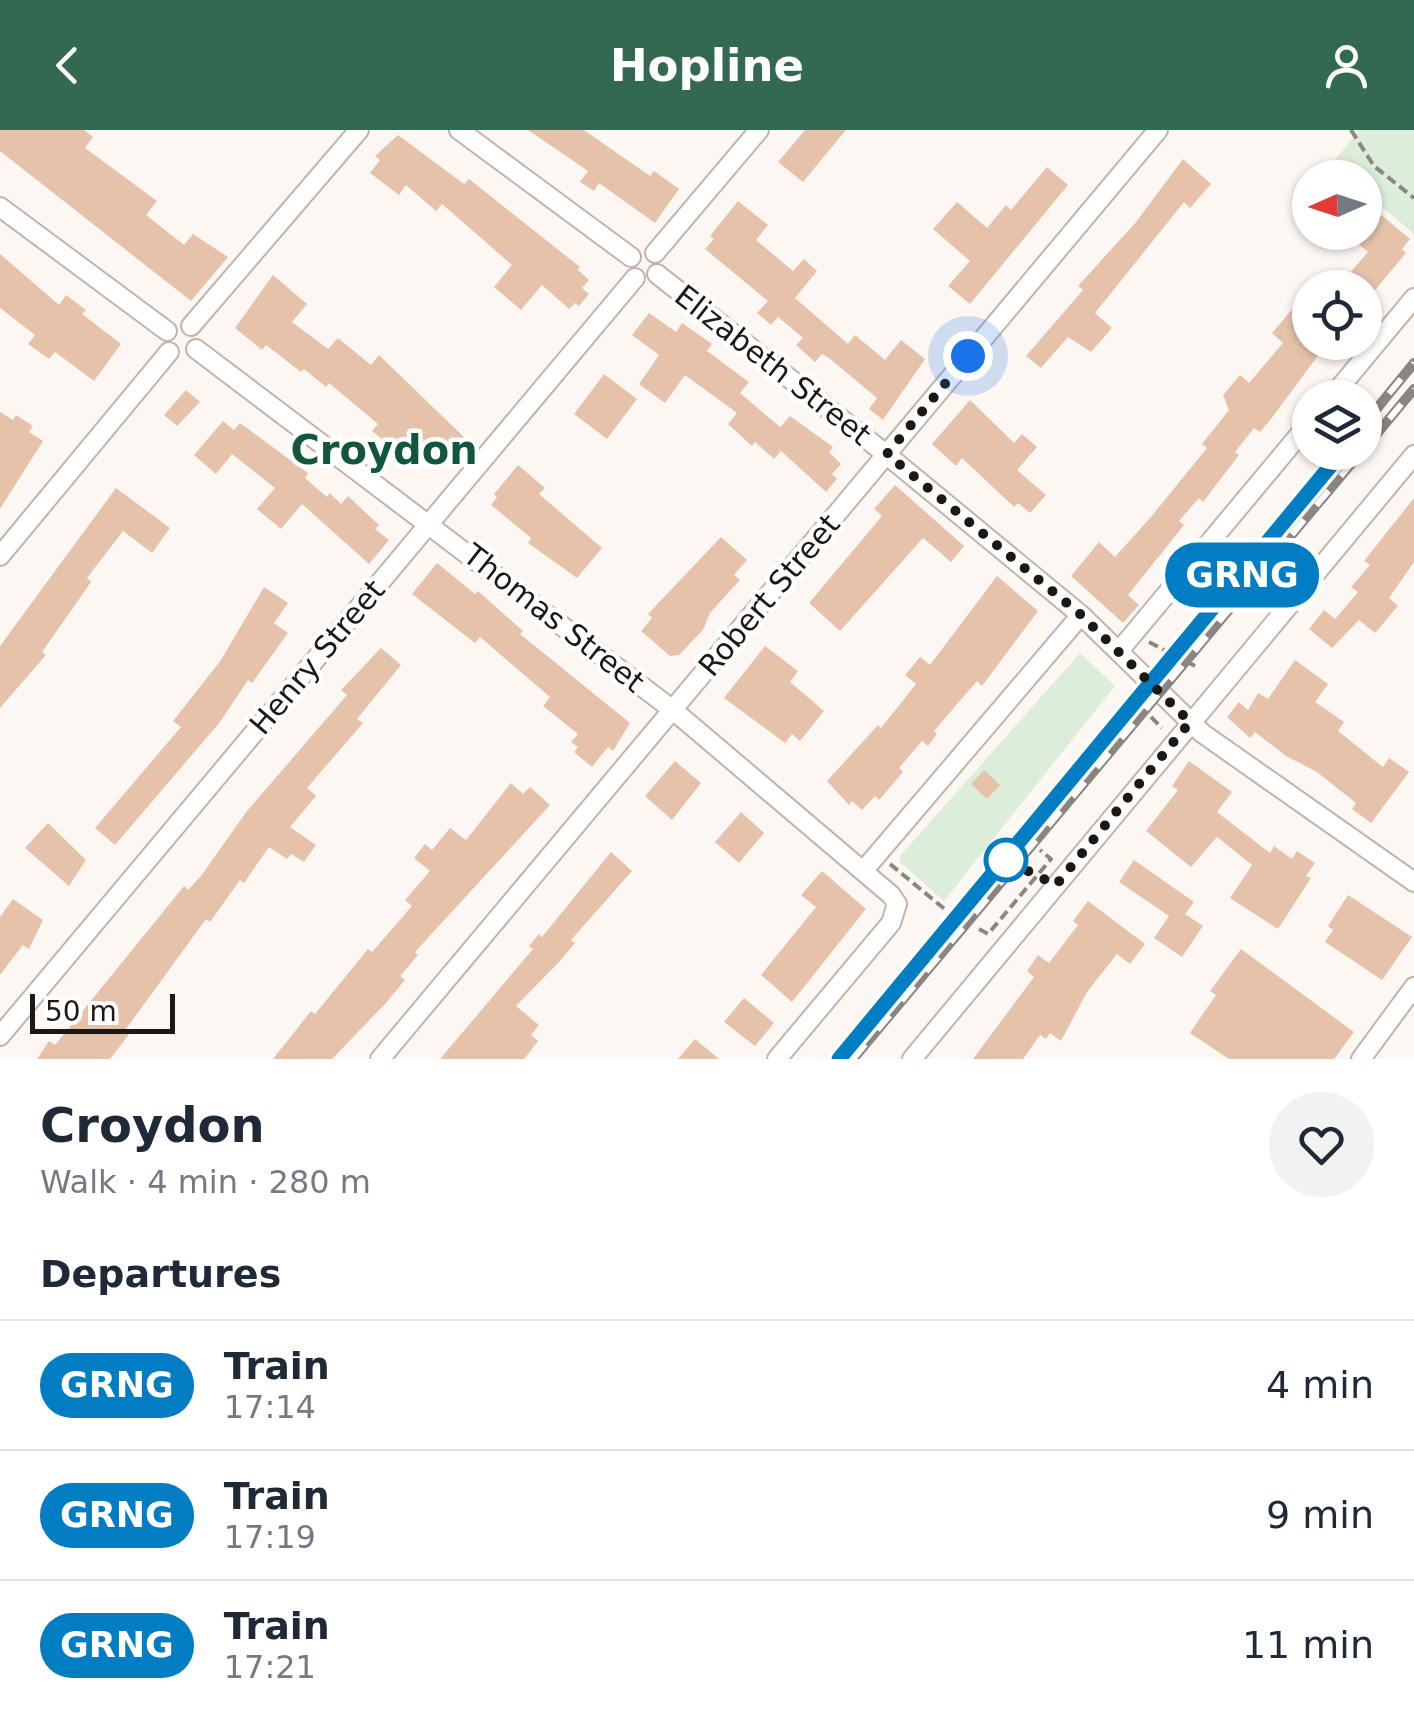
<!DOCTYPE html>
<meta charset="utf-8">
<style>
:root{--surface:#fff;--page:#f2f2f3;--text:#1f2937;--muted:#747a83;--line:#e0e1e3;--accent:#326950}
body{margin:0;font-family:"DejaVu Sans",sans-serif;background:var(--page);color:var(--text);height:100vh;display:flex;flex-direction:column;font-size:38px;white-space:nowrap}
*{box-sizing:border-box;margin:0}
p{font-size:32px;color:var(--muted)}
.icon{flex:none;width:55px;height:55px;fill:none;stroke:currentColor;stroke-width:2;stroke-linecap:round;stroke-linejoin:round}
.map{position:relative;height:929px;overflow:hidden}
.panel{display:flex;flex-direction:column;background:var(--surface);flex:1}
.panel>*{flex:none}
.badge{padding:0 20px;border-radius:32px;font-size:35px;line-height:65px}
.needle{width:65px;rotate:267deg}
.buttons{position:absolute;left:1292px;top:30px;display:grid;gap:20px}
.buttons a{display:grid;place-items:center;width:90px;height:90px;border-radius:50%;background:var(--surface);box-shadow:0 2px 8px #0004;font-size:50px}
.scale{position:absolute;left:30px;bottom:25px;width:145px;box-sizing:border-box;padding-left:10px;border:5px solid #1d1814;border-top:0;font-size:28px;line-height:35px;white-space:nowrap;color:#1d1814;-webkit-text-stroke:8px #fff;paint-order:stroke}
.you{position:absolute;width:50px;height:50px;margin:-25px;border:8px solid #fff;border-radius:50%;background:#1a73e8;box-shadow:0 0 0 15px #1a73e833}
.map>.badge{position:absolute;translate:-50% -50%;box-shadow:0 0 0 5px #fff}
h2{padding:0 40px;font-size:38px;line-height:90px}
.round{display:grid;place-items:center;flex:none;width:105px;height:105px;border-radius:52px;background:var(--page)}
.head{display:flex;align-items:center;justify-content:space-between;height:170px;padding:0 40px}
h1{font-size:48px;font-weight:700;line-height:75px}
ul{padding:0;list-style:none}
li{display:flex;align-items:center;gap:30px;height:130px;padding:0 40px;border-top:2px solid var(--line)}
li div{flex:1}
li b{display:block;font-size:38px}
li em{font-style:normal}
li .badge{min-width:110px;font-weight:700;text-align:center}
header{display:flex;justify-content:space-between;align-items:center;height:130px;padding:0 40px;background:var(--accent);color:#fff;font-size:45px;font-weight:700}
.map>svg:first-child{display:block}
</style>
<header><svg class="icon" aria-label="back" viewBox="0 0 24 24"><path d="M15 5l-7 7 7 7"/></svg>Hopline<svg class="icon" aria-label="person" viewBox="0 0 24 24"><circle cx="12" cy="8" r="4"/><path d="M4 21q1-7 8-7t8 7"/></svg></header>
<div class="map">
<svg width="1414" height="929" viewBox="0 0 1414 929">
<rect width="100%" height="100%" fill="#fdf7f3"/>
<path fill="#dcedd9" d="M1359 0H1414V104L1365 62V48L1348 47 1332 34Z
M1080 523 1115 556 944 771 900 732V726Z"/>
<path fill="#e6c2aa" d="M0 0H84L93 7 85 18 157 71 146 85 184 115 193 104 228 127 191 171 0 21Z
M528 0H584L650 46 654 41 679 59 655 93 599 53 594 61 580 52 588 41Z
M805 0H846L803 52 778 32Z
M398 5 464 54 469 49 580 137 578 140 589 150 582 158 589 164 579 176 575 173 569 179 542 155 521 180 494 157 512 135 442 74 436 81 406 55 399 65 370 43 380 30 375 26Z
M1183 29 1211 54 1190 78 1184 72 1095 183 1112 198 1091 222 1068 207 1041 238 1026 226 1083 160 1078 156 1136 92Z
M1047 37 1068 55 970 174 948 156 970 131 933 99 957 72 987 98 1006 75 1011 80Z
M738 71 768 95 756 110 793 141 804 129 817 141 795 168 848 214 855 205 885 230 901 210 925 229 883 290 869 279 877 268 829 228 822 224 815 232 796 215 803 208 778 187 771 195 757 183 768 171 705 119 714 109 710 106Z
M1379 83 1410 109 1402 119 1406 123 1365 172V158H1337L1368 122 1355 111Z
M0 124 59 175 66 165 86 180 82 184 121 214 94 251 55 222 49 229 28 214 35 205 0 178Z
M273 145 307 174 292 192 328 219 338 208 371 235 379 225 468 311 457 323 452 319 440 332 411 307 398 322 372 301 378 294 329 253 326 257 304 239 301 242 266 215 262 220 235 198Z
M1294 177 1310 192V212H1328L1271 289 1260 302 1254 298 1235 322 1239 325 1203 372 1199 368 1179 391 1184 395 1128 465 1139 475 1123 493 1071 446 1099 412 1115 427 1150 388 1207 318 1202 314 1229 280 1223 265 1240 245 1249 253 1283 213 1272 203Z
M649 183 676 202 682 193 712 214 707 221 749 252 740 263 780 297 790 286 833 317 829 322 841 334 832 344 837 349 826 362 781 321 774 329 755 312 752 316 728 294 737 283 685 245 665 273 639 254 659 225 632 205Z
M604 244 637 269 607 309 574 284Z
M186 260 200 272 177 296 164 285Z
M970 270 1014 313 1022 304 1037 317 1017 340 1046 365 1030 383 1018 373 1014 377 962 328 956 336 932 314Z
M0 282 13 290 16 285 33 296 29 302 43 311 0 379Z
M223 291 234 300 240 293 308 343 305 348 327 367 330 363 341 374 348 366 379 395 375 399 389 410 369 434 302 374 281 399 257 379 275 358 232 324 216 344 194 325Z
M518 335 545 358 539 364 602 418 577 448 528 413 531 408 491 375 497 367 494 364Z
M895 355 964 416 951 432 923 408 840 501 809 473 882 386 874 379Z
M116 358 170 398 152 423 123 401 87 448 91 452 42 522 46 525 0 578V516Z
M1414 368V432L1389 468 1398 476 1375 503 1359 490 1332 518 1309 499 1324 480 1335 489 1358 462 1351 457 1370 435 1364 431Z
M721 407 747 430 734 445 740 450 710 483 703 500 679 525 670 526 641 501 652 488 648 484Z
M437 433 475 464 478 461 523 501 520 504 630 593 613 621 608 617 592 637 574 622 578 617 571 612 578 604 543 576 550 567 480 507 475 513 412 464Z
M997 446 1038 481 982 556 977 551 934 601 937 604 928 616 922 611 899 638 903 642 879 670 875 666 862 680 852 671 849 675 827 651 878 595 881 598 916 554 905 545 920 527 930 535Z
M264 457 288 473 274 493 288 503 252 553 248 550 220 592 115 715 95 698 181 597 173 591 221 530Z
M765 516 798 541 790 552 824 581 800 611 792 604 785 613 724 568Z
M381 518 401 535 357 589 363 593 307 658 316 666 290 697 316 715 304 732 291 724 287 729 269 717 244 753 240 750 210 792 206 789 126 899 130 903 110 929H37L49 911 55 915 184 756 188 760 201 746 247 681 347 565 341 560Z
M1295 530 1328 554 1315 572 1344 592 1338 601 1383 637 1389 628 1409 642 1371 693 1352 679 1356 673 1317 642 1286 626 1255 602 1250 608 1227 587 1239 572 1248 580 1258 563 1268 569Z
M675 631 701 653 672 690 645 666Z
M1189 631 1232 662 1217 682 1270 723 1274 716 1292 729 1297 721 1315 733 1306 746 1311 748 1278 799 1230 768 1252 735 1217 707 1191 737 1146 701 1178 660 1172 656Z
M984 640 1000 655 987 669 971 654Z
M511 653 523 664 530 657 550 675 415 822 418 825 400 846 405 850 385 874 332 929H273L311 881 315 884 368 819 372 822 412 776 405 770 430 741 414 728 425 714 432 720 450 698 466 710Z
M741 682 764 703 739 733 715 712Z
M48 693 86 730 69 756 25 718Z
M611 722 632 741 571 810 575 813 560 831 516 876 539 895 531 905 538 911 524 929H440L533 819 529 816 539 804 542 807Z
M1134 730 1194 772 1185 784 1203 796 1182 827 1154 808 1169 786 1119 752Z
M822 741 866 779 792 872 761 845 816 777 801 765Z
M1348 765 1412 807 1382 850 1325 812 1333 800 1328 796Z
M13 769 43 790 29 819 23 815 0 845V787Z
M1088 771 1145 814 1130 834 1117 824 1087 862 1061 911 1050 903 1046 909 1040 905 1023 929H973L1034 847 1027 841 1038 825 1049 833 1078 795 1073 791Z
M1241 819 1354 902 1334 929H1229L1190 903 1216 865 1210 861Z
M744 868 774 893 755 916 724 892Z
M695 909 719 929H678Z"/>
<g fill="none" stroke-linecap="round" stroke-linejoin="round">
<defs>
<path id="street" d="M459 0 631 127
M0 77 167 201
M655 123 759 0
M657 144 887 325 1081 485 1202 603 1414 752
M191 196 359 0
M196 219 673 580 891 765 897 774 891 793 777 929
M1331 268 1414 168
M0 426 169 222
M1119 521 1310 292
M864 740 1081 485
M0 906 635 148
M380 929 1158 0
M912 929 1414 325
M1361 929 1414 857"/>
</defs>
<use href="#street" stroke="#c2b4ab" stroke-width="22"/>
<path stroke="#8c8783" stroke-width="4" stroke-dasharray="10 5" stroke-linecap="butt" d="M1351 0 1374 36 1414 68
M1149 512 1195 536
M1151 587 1162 598
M890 734 947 781
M979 799 988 804 1051 729 1040 720"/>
<use href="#street" stroke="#fff" stroke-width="18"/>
<defs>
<path id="rail" d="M1365 293 1414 233
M1365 318 1414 259
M853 929 1361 322"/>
</defs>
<use href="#rail" stroke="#8a8581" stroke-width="10"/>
<use href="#rail" stroke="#fff" stroke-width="6" stroke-dasharray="19" stroke-linecap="butt"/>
</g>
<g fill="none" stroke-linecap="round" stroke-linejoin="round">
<defs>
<path id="line" d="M839 929 1342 322"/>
</defs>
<use href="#line" stroke="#fff" stroke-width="22"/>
<use href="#line" stroke="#007dc3" stroke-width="15"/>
<path stroke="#1d1814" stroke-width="10" stroke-dasharray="0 18" d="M968 226 887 324 1080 484 1190 592 1056 755 1006 730"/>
</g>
<circle fill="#fff" stroke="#007dc3" stroke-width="5" cx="1006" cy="730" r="20"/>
<g text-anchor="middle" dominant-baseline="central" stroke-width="9" stroke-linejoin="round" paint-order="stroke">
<g font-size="30" fill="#1d1814" stroke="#fff">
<text transform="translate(773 235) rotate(38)">Elizabeth Street</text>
<text transform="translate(769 465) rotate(-50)">Robert Street</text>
<text transform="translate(554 488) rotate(38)">Thomas Street</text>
<text transform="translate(317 527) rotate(-50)">Henry Street</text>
</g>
<g font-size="40" font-weight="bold" fill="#12563b" stroke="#fff">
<text x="384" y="320">Croydon</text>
</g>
</g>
</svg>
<div class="buttons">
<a><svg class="needle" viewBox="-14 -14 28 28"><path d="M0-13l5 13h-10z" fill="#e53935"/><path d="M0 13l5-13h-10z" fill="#747a83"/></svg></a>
<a><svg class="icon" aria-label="locate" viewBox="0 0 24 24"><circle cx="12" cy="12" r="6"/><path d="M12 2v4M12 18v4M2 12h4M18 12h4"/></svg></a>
<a><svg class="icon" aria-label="layers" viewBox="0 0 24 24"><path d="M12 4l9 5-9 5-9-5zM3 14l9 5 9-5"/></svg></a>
</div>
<div class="scale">50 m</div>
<div class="you" style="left:968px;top:226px"></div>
<b class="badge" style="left:1242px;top:445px;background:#007dc3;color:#fff">GRNG</b>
</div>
<section class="panel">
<div class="head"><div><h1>Croydon</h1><p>Walk · 4 min · 280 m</p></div><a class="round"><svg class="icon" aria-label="heart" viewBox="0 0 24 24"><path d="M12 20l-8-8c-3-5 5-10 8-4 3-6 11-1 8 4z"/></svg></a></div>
<h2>Departures</h2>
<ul>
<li><span class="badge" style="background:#007dc3;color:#fff">GRNG</span><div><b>Train</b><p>17:14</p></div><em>4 min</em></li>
<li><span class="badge" style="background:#007dc3;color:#fff">GRNG</span><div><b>Train</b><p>17:19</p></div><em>9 min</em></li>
<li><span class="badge" style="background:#007dc3;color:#fff">GRNG</span><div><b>Train</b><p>17:21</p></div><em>11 min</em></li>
</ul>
</section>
